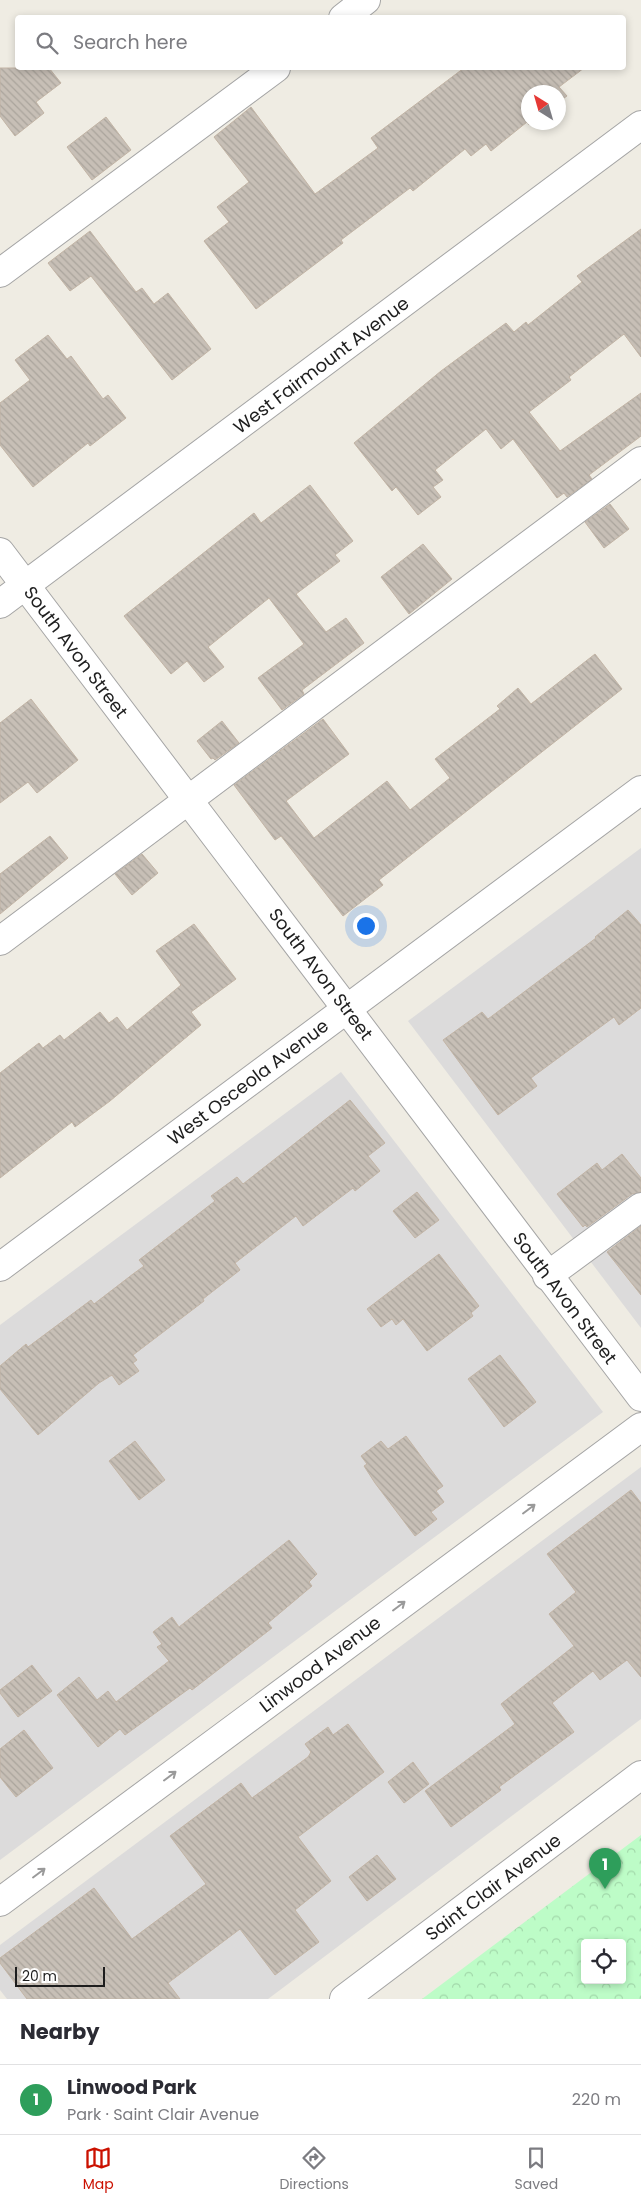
<!DOCTYPE html>
<meta charset="utf-8">
<style>
body{margin:0;font-family:Poppins,sans-serif;background:#f7f7f7;color:#2b2b33}
.controls{position:absolute;right:15px;bottom:15px;display:grid;overflow:hidden;border-radius:5px;box-shadow:0 2px 8px #0003}
.controls button{width:45px;height:45px;display:grid;place-items:center;padding:0;border:0;border-bottom:1px solid #e1e1e2;background:#fff;color:#2b2b33;font:25px sans-serif}
.compass{position:absolute;left:521px;top:85px;width:45px;height:45px;border-radius:50%;background:#fff;box-shadow:0 2px 8px #0003;rotate:323deg}
.scale{position:absolute;left:15px;bottom:12px;width:90px;box-sizing:border-box;padding-left:5px;border:2px solid #1e1e1e;border-top:0;font-size:14px;line-height:18px;white-space:nowrap;color:#1e1e1e;-webkit-text-stroke:4px #fff;paint-order:stroke}
.you{position:absolute;left:365px;top:925px;width:18px;height:18px;margin:-12px;border:4px solid #fff;border-radius:50%;background:#1a73e8;box-shadow:0 0 0 8px #1a73e833}
.badge{display:grid;place-items:center;width:32px;height:32px;border-radius:50%;background:#cb1100;color:#fff;font-size:16px;font-weight:700}
.pin{position:absolute;translate:-50% -41px;filter:drop-shadow(0 1px 2px #0008)}
.pin::after{content:'';position:absolute;top:26px;width:18px;height:15px;background:inherit;clip-path:polygon(0 0,100% 0,50% 100%)}
.list{margin:0;padding:0;list-style:none}
h2{display:flex;justify-content:space-between;align-items:center;height:65px;margin:0;padding:0 20px;font-size:21px}
h2 small{font-size:16px;font-weight:400;color:#7c7c81}
.list li{display:grid;grid-template-columns:32px 1fr auto;gap:15px;align-items:center;box-sizing:border-box;height:70px;padding:0 20px;border-top:1px solid #e1e1e2}
.list b{display:block;font-size:19px;white-space:nowrap}
.list p{margin:0;font-size:16px;white-space:nowrap;color:#7c7c81}
.list em{font-size:16px;font-style:normal;color:#7c7c81}
.icon{flex:none;width:28px;height:28px;fill:none;stroke:currentColor;stroke-width:2;stroke-linecap:round;stroke-linejoin:round}
.map{position:relative;flex:none;width:641px;height:1999px;overflow:hidden}
.search{position:absolute;background:#fff;box-shadow:0 2px 8px #0003;left:15px;right:15px;top:15px;height:55px;display:flex;align-items:center;gap:12px;box-sizing:border-box;padding:0 18px;border-radius:5px;color:#7c7c81;font-size:19px}
.sheet{height:135px;background:#fff}
nav{display:flex;justify-content:space-around;align-items:center;box-sizing:border-box;height:70px;border-top:1px solid #e1e1e2;background:#fff;font-size:14px;color:#7c7c81}
nav a{display:grid;justify-items:center;gap:2px}
nav .on{color:#cb1100}
.map>svg:first-child{display:block}
.residential{fill:#dcdbdb}
.park{fill:url(#park-crowns);fill-rule:evenodd}
.building{fill:url(#building-back-hatch);stroke:#c2b4a5}
.lines{fill:none;stroke-linecap:round;stroke-linejoin:round}
.minor-casing{stroke:#a5a5a5;stroke-width:30}
.minor{stroke:#fff;stroke-width:28}
.oneway{stroke:#9a9a9a}
.labels{text-anchor:middle;dominant-baseline:central;stroke-width:4;stroke-linejoin:round;paint-order:stroke}
.street-label{font-size:18px;fill:#1e1e1e;stroke:#fff}
</style>
<div class="map">
<svg width="641" height="1999" viewBox="0 0 641 1999">
<defs>
<pattern id="park-crowns" width="20" height="18" patternUnits="userSpaceOnUse" patternTransform="scale(1.25)"><rect width="20" height="18" fill="#bdfcc7"/><path d="M2 6a3 3 0 1 1 6 0M12 15a3 3 0 1 1 6 0" fill="none" stroke="#a2d8aa"/></pattern>
<pattern id="building-back-hatch" width="6" height="6" patternUnits="userSpaceOnUse" patternTransform="scale(1.25)"><rect width="6" height="6" fill="#c7bfb6"/><path d="M-1 5l2 2M0 0l6 6M5-1l2 2" fill="none" stroke="#aaa49c"/></pattern>
</defs>
<rect width="100%" height="100%" fill="#efece3"/>
<!-- residential -->
<g class="residential">
<path d="M641 848V1328L408 1021Z"/>
<path d="M341 1072 603 1412 0 1860V1325Z"/>
<path d="M641 1467V1719L268 1999H7L0 1990V1945Z"/>
</g>
<!-- park -->
<path class="park" d="M641 1835V1999H422ZM585 1943H622V1980H585Z"/>
<!-- building -->
<g class="building">
<path d="M0 68H49L61 83 36 102 44 113 15 136 0 116Z"/>
<path d="M464 68H584L559 87 567 96 558 102V92H528V122H532L529 125 527 122 491 151 486 144 471 156 465 149 413 191 410 188 341 240 343 243 256 309 204 241 229 222 217 207 249 182 214 137 251 107 315 194 378 148 371 138Z"/>
<path d="M106 117 131 150 92 180 67 147Z"/>
<path d="M641 229V357L624 334 569 377 571 380 529 412 560 451 641 393V436L589 475 592 479 567 497 564 493 557 498 513 439 501 449 486 429 435 470 443 480 433 487 441 497 418 515 396 487 392 491 354 443 441 371 506 323 514 332 526 322 528 325 582 282 577 276Z"/>
<path d="M90 231 136 292 142 288 154 304 168 293 211 349 172 380 91 276 70 291 48 263Z"/>
<path d="M48 335 67 359 71 356 103 399 108 395 126 418 90 446 88 443 33 487 0 445V403L30 380 15 360Z"/>
<path d="M310 485 353 541 335 555 340 561 296 594 326 632 346 618 364 643 302 690 304 694 282 710 258 678 304 644 269 598 208 647 224 667 204 682 187 661 171 674 124 616 254 513 261 523Z"/>
<path d="M610 504 629 529 604 548 585 522Z"/>
<path d="M423 544 452 579 409 614 381 577Z"/>
<path d="M595 654 622 689 379 880 383 885 343 916 281 836 275 840 234 785 323 719 349 754 286 801 314 838 387 781 410 810 450 778 435 759 500 709 497 706 518 688 531 704Z"/>
<path d="M31 699 78 760 37 793 28 782 0 803V723Z"/>
<path d="M222 721 239 743 215 760 213 758 211 759 197 741Z"/>
<path d="M50 836 68 858 0 914V874Z"/>
<path d="M142 854 158 873 132 895 115 874Z"/>
<path d="M628 910 641 925V1008L619 1025 614 1017 531 1078 537 1086 498 1115 443 1040 482 1012 488 1019 596 938 595 937Z"/>
<path d="M194 924 236 979 191 1012 201 1025 110 1101 75 1127 72 1122 0 1178V1073L39 1043 43 1048 60 1035 64 1040 100 1012 109 1023 117 1017 127 1030 181 985 156 951Z"/>
<path d="M350 1100 385 1143 368 1156 380 1171 355 1191 353 1188 303 1226 296 1216 235 1263 240 1270 203 1299 204 1301 133 1355 137 1360 133 1363 139 1371 119 1385 112 1375 99 1383 38 1435 0 1389V1366L26 1344 28 1347 91 1300 94 1304 133 1274 144 1266 139 1260 215 1201 211 1196 237 1177 243 1184Z"/>
<path d="M622 1154 641 1178V1192L632 1194 587 1227 585 1225 583 1227 557 1194 597 1163 602 1170Z"/>
<path d="M417 1192 439 1220 415 1238 393 1211Z"/>
<path d="M641 1226V1295L607 1252Z"/>
<path d="M439 1254 479 1306 471 1313 473 1316 427 1351 403 1319 396 1325 392 1319 381 1327 367 1309Z"/>
<path d="M500 1355 536 1402 504 1427 468 1379Z"/>
<path d="M406 1436 443 1486 436 1491 444 1502 431 1512 437 1519 415 1536 375 1483 364 1466 367 1464 361 1456 381 1441 388 1449Z"/>
<path d="M135 1441 165 1480 139 1500 109 1461Z"/>
<path d="M631 1490 641 1503V1677L627 1660 600 1680 593 1671 552 1703 574 1732 499 1787 501 1790 451 1827 425 1791 515 1724 501 1704 574 1646 549 1614 576 1592 547 1554Z"/>
<path d="M289 1540 317 1574 309 1582 312 1586 268 1623 272 1628 192 1690 190 1688 125 1735 120 1729 98 1747 57 1695 79 1677 97 1700 108 1691 116 1702 169 1661 157 1647 162 1644 153 1632 172 1617 179 1627Z"/>
<path d="M32 1665 52 1691 18 1717 0 1693V1690Z"/>
<path d="M348 1724 384 1772 298 1837 331 1881 295 1910 319 1942 275 1975 240 1929 168 1983 180 1999H27L0 1963V1958L94 1888 132 1939 206 1884 170 1836 241 1783 252 1798 308 1757 311 1752 305 1744 328 1727 333 1735Z"/>
<path d="M24 1730 53 1768 16 1797 0 1777V1749Z"/>
<path d="M413 1762 429 1784 404 1803 388 1782Z"/>
<path d="M377 1855 396 1879 367 1901 349 1877Z"/>
</g>
<g class="lines">
<defs>
<g id="minor">
<path d="M343 18 366 0"/>
<path d="M0 273 276 68"/>
<path d="M0 552 641 1397"/>
<path d="M0 604 641 125"/>
<path d="M0 941 641 461"/>
<path d="M0 1267 641 790"/>
<path d="M547 1276 641 1207"/>
<path d="M0 1902 641 1427"/>
<path d="M344 1999 641 1775"/>
</g>
</defs>
<!-- minor casing -->
<use href="#minor" class="minor-casing"/>
<!-- minor -->
<use href="#minor" class="minor"/>
</g>
<!-- one-way arrows -->
<defs><path id="oneway-shaft" d="M-6 0H5M1.5-3L5.5 0L1.5 3" fill="none" stroke-width="1.6" stroke-linecap="round" stroke-linejoin="round" transform="scale(1.25)"/></defs>
<g class="oneway">
<use href="#oneway-shaft" transform="translate(529 1509) rotate(-37)"/>
<use href="#oneway-shaft" transform="translate(399 1606) rotate(-37)"/>
<use href="#oneway-shaft" transform="translate(170 1776) rotate(-37)"/>
<use href="#oneway-shaft" transform="translate(39 1873) rotate(-37)"/>
</g>
<g class="labels">
<!-- street labels -->
<g class="street-label">
<text transform="translate(321 365) rotate(-37)">West Fairmount Avenue</text>
<text transform="translate(76 652) rotate(53)">South Avon Street</text>
<text transform="translate(321 974) rotate(53)">South Avon Street</text>
<text transform="translate(248 1082) rotate(-37)">West Osceola Avenue</text>
<text transform="translate(565 1298) rotate(53)">South Avon Street</text>
<text transform="translate(320 1664) rotate(-37)">Linwood Avenue</text>
<text transform="translate(493 1887) rotate(-37)">Saint Clair Avenue</text>
</g>
</g>
</svg>
<div class="controls">
<button><svg class="icon" aria-label="locate" viewBox="0 0 24 24"><circle cx="12" cy="12" r="6"/><path d="M12 2v4M12 18v4M2 12h4M18 12h4"/></svg></button>
</div>
<svg class="compass" viewBox="-18 -18 36 36"><path d="M0-13l5 13h-10z" fill="#e53935"/><path d="M0 13l5-13h-10z" fill="#7c7c81"/></svg>
<div class="scale">20 m</div>
<div class="you"></div>
<div class="pin badge" style="left:605px;top:1889px;background:#2e9e5b">1</div>
<div class="search"><svg class="icon" aria-label="search" viewBox="0 0 24 24"><circle cx="10" cy="10" r="6"/><path d="M15 15l6 6"/></svg>Search here</div>
</div>
<section class="sheet">
<h2>Nearby<small></small></h2>
<ul class="list">
<li><span class="badge" style="background:#2e9e5b">1</span><div><b>Linwood Park</b><p>Park · Saint Clair Avenue</p></div><em>220 m</em></li>
</ul>
</section>
<nav>
<a class="on"><svg class="icon" aria-label="map" viewBox="0 0 24 24"><path d="M3 6l6-2 6 2 6-2v14l-6 2-6-2-6 2zM9 4v14M15 6v14"/></svg>Map</a>
<a><svg class="icon" aria-label="directions" viewBox="0 0 24 24"><path d="M12 3l9 9-9 9-9-9zM9 14v-3h6M13 9l2 2-2 2"/></svg>Directions</a>
<a><svg class="icon" aria-label="saved" viewBox="0 0 24 24"><path d="M7 4h10v16l-5-4-5 4z"/></svg>Saved</a>
</nav>
